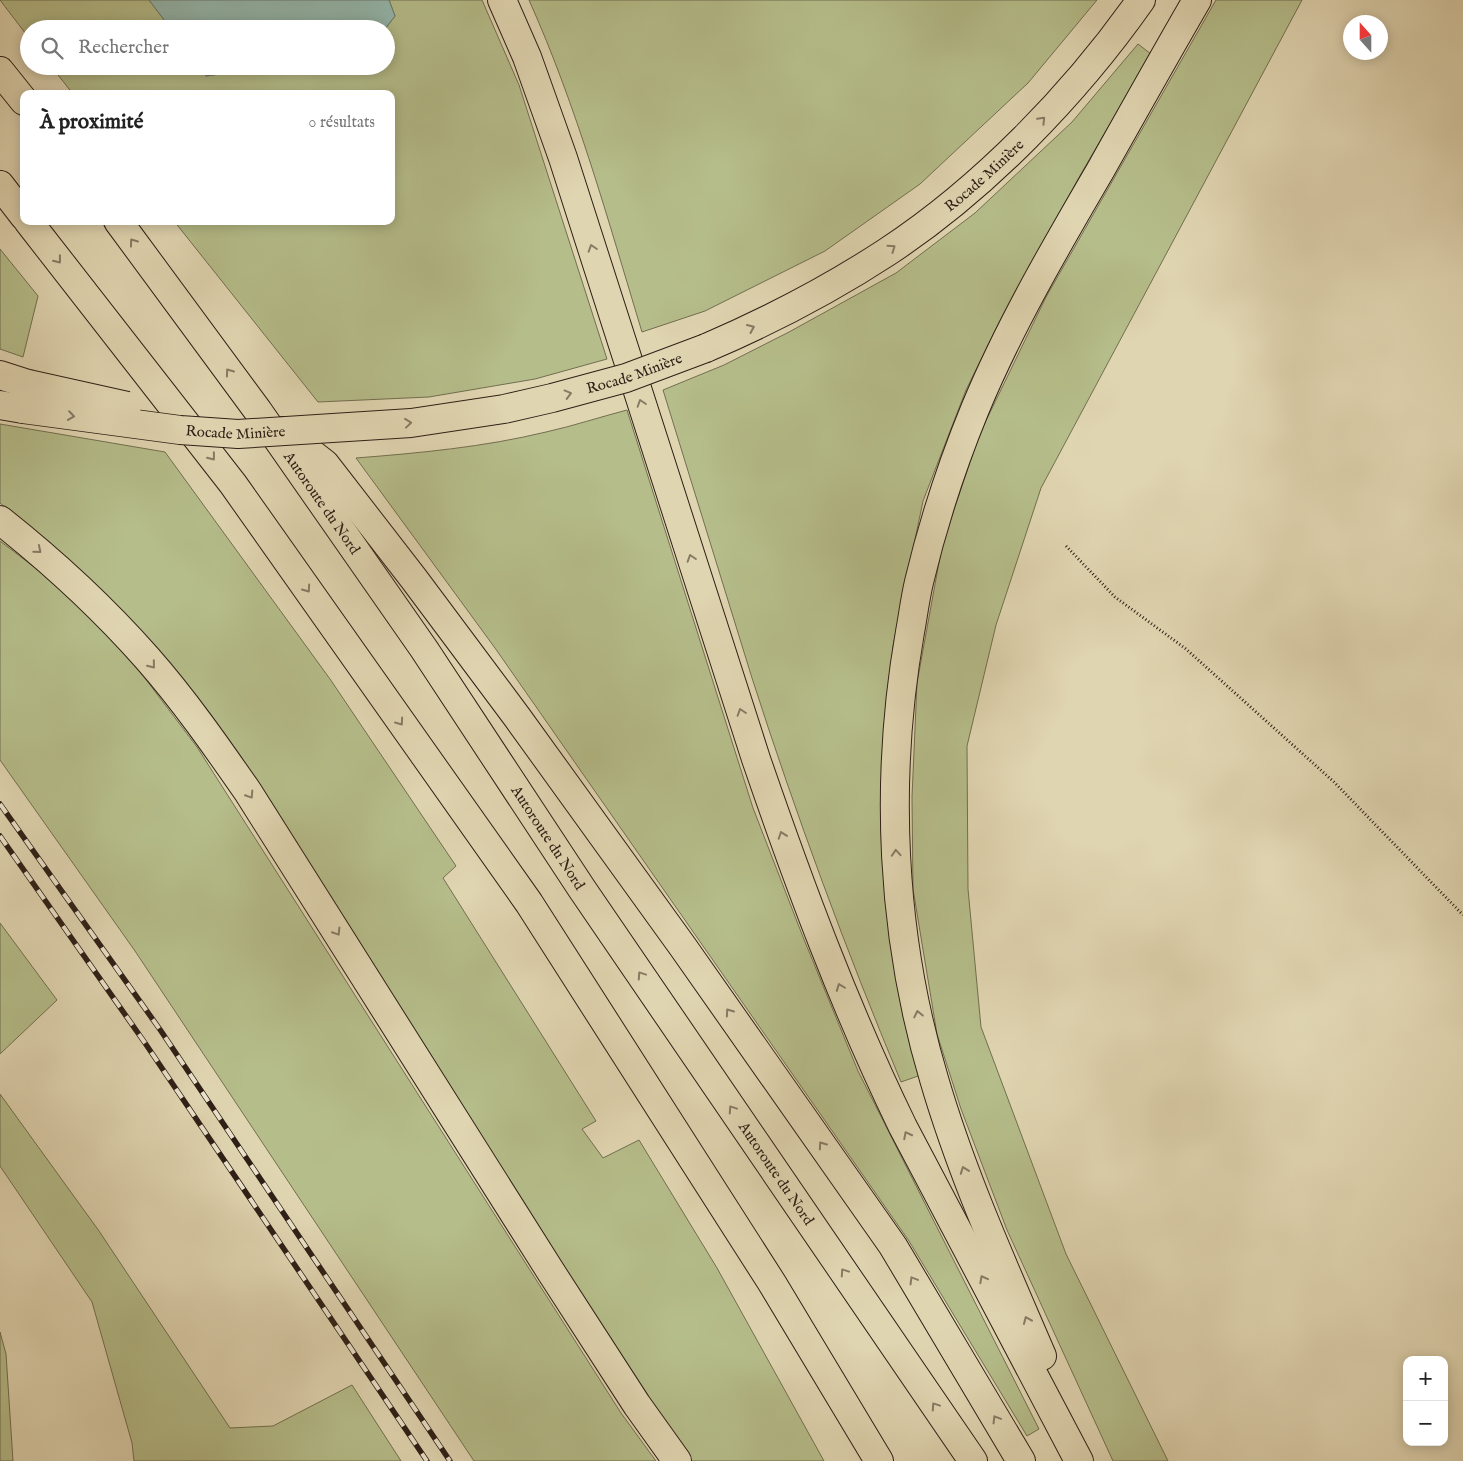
<!DOCTYPE html>
<html lang="fr">
<meta charset="utf-8">
<style>
body{margin:0;font-family:"IM FELL English",serif;background:#f6f6f6;color:#222}
.controls{position:absolute;right:15px;bottom:15px;display:grid;overflow:hidden;border-radius:10px;box-shadow:0 2px 12px #0003}
.controls button{width:45px;height:45px;display:grid;place-items:center;padding:0;border:0;border-bottom:1px solid #e0e0e0;background:#fff;color:#222;font:25px sans-serif}
.compass{position:absolute;left:1343px;top:15px;width:45px;height:45px;border-radius:50%;background:#fff;box-shadow:0 2px 12px #0003;rotate:339deg}
.list{margin:0;padding:0;list-style:none}
h2{display:flex;justify-content:space-between;align-items:center;height:65px;margin:0;padding:0 20px;font-size:21px}
h2 small{font-size:16px;font-weight:400;color:#767676}
.icon{flex:none;width:28px;height:28px;fill:none;stroke:currentColor;stroke-width:2;stroke-linecap:round;stroke-linejoin:round}
.map{position:relative;flex:none;width:1463px;height:1461px;overflow:hidden}
.search{position:absolute;background:#fff;box-shadow:0 2px 12px #0003;left:20px;top:20px;width:375px;height:55px;display:flex;align-items:center;gap:12px;box-sizing:border-box;padding:0 18px;border-radius:28px;color:#767676;font-size:19px}
.panel{position:absolute;background:#fff;box-shadow:0 2px 12px #0003;left:20px;top:90px;width:375px;height:135px;border-radius:10px}
.map>svg:first-child{display:block}
.green{fill:#b5bd8a;stroke:#726e50}
.water{fill:#94b8ae;stroke:#6b7b71}
.lines{fill:none;stroke-linecap:round;stroke-linejoin:round}
.highway-casing{stroke:#2e1f16;stroke-width:30}
.path{stroke:#2e1f16;stroke-width:3;stroke-dasharray:1 2.5;stroke-linecap:butt}
.highway{stroke:#e0d5b1;stroke-width:28}
.rail-casing{stroke:#2e1f16;stroke-width:5.5}
.rail{stroke:#ebe4cc;stroke-width:4;stroke-dasharray:11;stroke-linecap:butt}
.highway-bridge-casing{stroke:#2e1f16;stroke-width:30;stroke-linecap:butt}
.highway-bridge{stroke:#e0d5b1;stroke-width:28}
.oneway{stroke:#877a64}
.labels{text-anchor:middle;dominant-baseline:central;stroke-width:4;stroke-linejoin:round;paint-order:stroke}
.street-label{font-size:15px;fill:#2e1f16;stroke:#ebe4cc}
</style>
<div class="map">
<svg width="1463" height="1461" viewBox="0 0 1463 1461">
<rect width="100%" height="100%" fill="#e0d5b1"/>
<filter id="stains"><feTurbulence type="fractalNoise" baseFrequency=".004" numOctaves="4"/><feColorMatrix values="0 0 0 0 .2 0 0 0 0 .09 0 0 0 0 .02 0 0 0 .5 -.17"/></filter>
<radialGradient id="worn" r=".72"><stop offset=".6" stop-color="#630" stop-opacity="0"/><stop offset="1" stop-color="#630" stop-opacity=".3"/></radialGradient>
<!-- green -->
<g class="green">
<path d="M0 0H149L171 29H29V38Z"/>
<path d="M389 0H482L519 85 607 359 535 379 429 397 318 402 174 221H391V94H73L51 66H199L206 76 272 66H386L385 29 395 16Z"/>
<path d="M529 0H1097L1028 83 920 184 825 251 705 311 642 332C608 220 577 107 529 0Z"/>
<path d="M1216 0H1302L1041 488 996 625 967 746 968 889 981 1027 1066 1254 1168 1461H1113L1007 1230 961 1109 937 1034 913 889 912 797 917 683 942 546 979 435 1046 297Z"/>
<path d="M1138 44 1151 54 1082 172 999 323 966 390 923 501 893 646 881 785 885 892 901 1002 921 1075 901 1082C846 950 796 815 752 678 722 582 693 486 663 390L724 365 789 332 896 273 975 213 1072 122Z"/>
<path d="M0 249 38 296 23 357 0 349Z"/>
<path d="M627 410 753 808 803 937 858 1071 1039 1429 1027 1436 909 1241 495 648 356 458C420 453 484 447 546 432 573 426 600 417 627 410Z"/>
<path d="M0 424 165 452 330 679 456 866 443 878 596 1121 582 1129 603 1158 639 1140 717 1268 824 1461H691L648 1400 294 845 44 539 0 503Z"/>
<path d="M0 541 63 589 135 665 197 747 621 1413 656 1461H474L135 951 0 760Z"/>
<path d="M0 923 57 1000 0 1054Z"/>
<path d="M0 1094 99 1231 230 1428 273 1426 352 1385 401 1461H134L132 1443 92 1302 0 1166Z"/>
<path d="M0 1332 6 1354 13 1461H0Z"/>
</g>
<!-- water -->
<g class="water">
<path d="M149 0H389L395 16 385 29H171Z"/>
<path d="M199 66H272L206 76Z"/>
</g>
<g class="lines">
<defs>
<g id="highway">
<path d="M502 0 527 57 563 158 756 759C799 884 845 1008 903 1127L1079 1461"/>
<path d="M0 71 24 101"/>
<path d="M0 185 24 216"/>
<path d="M28 221 233 484 529 903 772 1283 879 1461"/>
<path id="s1" d="M118 221 258 411 424 649 582 889 973 1461"/>
<path id="s2" d="M706 348C769 321 829 290 887 252 983 189 1075 94 1141 0"/>
<path d="M0 375 28 384"/>
<path d="M0 405 23 409"/>
<path d="M283 431 325 464 414 579 517 717 683 947 893 1246 1021 1461"/>
<path d="M0 520C53 562 102 607 147 658 184 700 216 746 248 792L551 1272 637 1405 677 1461"/>
<path d="M1042 1356C1003 1265 962 1175 934 1079 891 935 884 780 910 632 913 616 915 599 919 582 933 523 952 465 975 409 1009 327 1055 248 1100 171 1132 114 1164 57 1197 0"/>
</g>
</defs>
<!-- highway casing -->
<use href="#highway" class="highway-casing"/>
<!-- path -->
<path class="path" d="M1066 546 1115 597 1186 649 1334 782 1463 915"/>
<!-- highway -->
<use href="#highway" class="highway"/>
<defs>
<g id="rail">
<path d="M0 804 161 1031 450 1461"/>
<path d="M0 836 145 1043 427 1461"/>
</g>
</defs>
<!-- rail casing -->
<use href="#rail" class="rail-casing"/>
<!-- rail -->
<use href="#rail" class="rail"/>
<defs>
<g id="highway-bridge">
<path d="M28 384 127 406"/>
<path id="s3" d="M23 409 180 430 238 434 411 423 504 409 552 398 626 378 706 348"/>
</g>
</defs>
<!-- highway-bridge casing -->
<use href="#highway-bridge" class="highway-bridge-casing"/>
<!-- highway-bridge -->
<use href="#highway-bridge" class="highway-bridge"/>
</g>
<!-- one-way arrows -->
<defs><path id="oneway-chevron" d="M-2-3.5L2.5 0L-2 3.5" fill="none" stroke-width="1.6" stroke-linecap="round" stroke-linejoin="round" transform="scale(1.25)"/></defs>
<g class="oneway">
<use href="#oneway-chevron" transform="translate(1042 120) rotate(-46)"/>
<use href="#oneway-chevron" transform="translate(133 242) rotate(-126)"/>
<use href="#oneway-chevron" transform="translate(592 248) rotate(-108)"/>
<use href="#oneway-chevron" transform="translate(892 248) rotate(-35)"/>
<use href="#oneway-chevron" transform="translate(58 260) rotate(52)"/>
<use href="#oneway-chevron" transform="translate(751 328) rotate(-24)"/>
<use href="#oneway-chevron" transform="translate(229 372) rotate(-126)"/>
<use href="#oneway-chevron" transform="translate(568 394) rotate(-15)"/>
<use href="#oneway-chevron" transform="translate(641 403) rotate(-108)"/>
<use href="#oneway-chevron" transform="translate(71 416) rotate(8)"/>
<use href="#oneway-chevron" transform="translate(408 423) rotate(-6)"/>
<use href="#oneway-chevron" transform="translate(212 457) rotate(52)"/>
<use href="#oneway-chevron" transform="translate(38 550) rotate(40)"/>
<use href="#oneway-chevron" transform="translate(691 558) rotate(-108)"/>
<use href="#oneway-chevron" transform="translate(307 589) rotate(55)"/>
<use href="#oneway-chevron" transform="translate(152 665) rotate(51)"/>
<use href="#oneway-chevron" transform="translate(741 712) rotate(-108)"/>
<use href="#oneway-chevron" transform="translate(400 722) rotate(55)"/>
<use href="#oneway-chevron" transform="translate(250 795) rotate(57)"/>
<use href="#oneway-chevron" transform="translate(782 835) rotate(-109)"/>
<use href="#oneway-chevron" transform="translate(896 853) rotate(-94)"/>
<use href="#oneway-chevron" transform="translate(337 932) rotate(58)"/>
<use href="#oneway-chevron" transform="translate(641 975) rotate(-124)"/>
<use href="#oneway-chevron" transform="translate(840 987) rotate(-111)"/>
<use href="#oneway-chevron" transform="translate(729 1012) rotate(-125)"/>
<use href="#oneway-chevron" transform="translate(918 1014) rotate(-102)"/>
<use href="#oneway-chevron" transform="translate(732 1109) rotate(-124)"/>
<use href="#oneway-chevron" transform="translate(907 1135) rotate(-117)"/>
<use href="#oneway-chevron" transform="translate(822 1145) rotate(-125)"/>
<use href="#oneway-chevron" transform="translate(964 1170) rotate(-110)"/>
<use href="#oneway-chevron" transform="translate(844 1272) rotate(-124)"/>
<use href="#oneway-chevron" transform="translate(983 1279) rotate(-118)"/>
<use href="#oneway-chevron" transform="translate(913 1280) rotate(-121)"/>
<use href="#oneway-chevron" transform="translate(1027 1320) rotate(-113)"/>
<use href="#oneway-chevron" transform="translate(935 1406) rotate(-124)"/>
<use href="#oneway-chevron" transform="translate(996 1419) rotate(-121)"/>
</g>
<g class="labels">
<!-- street labels -->
<g class="street-label">
<text stroke="none"><textPath href="#s2" startOffset="329">Rocade Minière</textPath></text>
<text stroke="none"><textPath href="#s3" startOffset="619">Rocade Minière</textPath></text>
<text stroke="none"><textPath href="#s3" startOffset="214">Rocade Minière</textPath></text>
<text stroke="none"><textPath href="#s1" startOffset="348">Autoroute du Nord</textPath></text>
<text stroke="none"><textPath href="#s1" startOffset="752">Autoroute du Nord</textPath></text>
<text stroke="none"><textPath href="#s1" startOffset="1158">Autoroute du Nord</textPath></text>
</g>
</g>
<rect width="100%" height="100%" filter="url(#stains)"/>
<rect width="100%" height="100%" fill="url(#worn)"/>
</svg>
<div class="controls">
<button>+</button>
<button>−</button>
</div>
<svg class="compass" viewBox="-18 -18 36 36"><path d="M0-13l5 13h-10z" fill="#e53935"/><path d="M0 13l5-13h-10z" fill="#767676"/></svg>
<div class="search"><svg class="icon" aria-label="search" viewBox="0 0 24 24"><circle cx="10" cy="10" r="6"/><path d="M15 15l6 6"/></svg>Rechercher</div>
<section class="panel">
<h2>À proximité<small>0 résultats</small></h2>
<ul class="list">
</ul>
</section>
</div>
